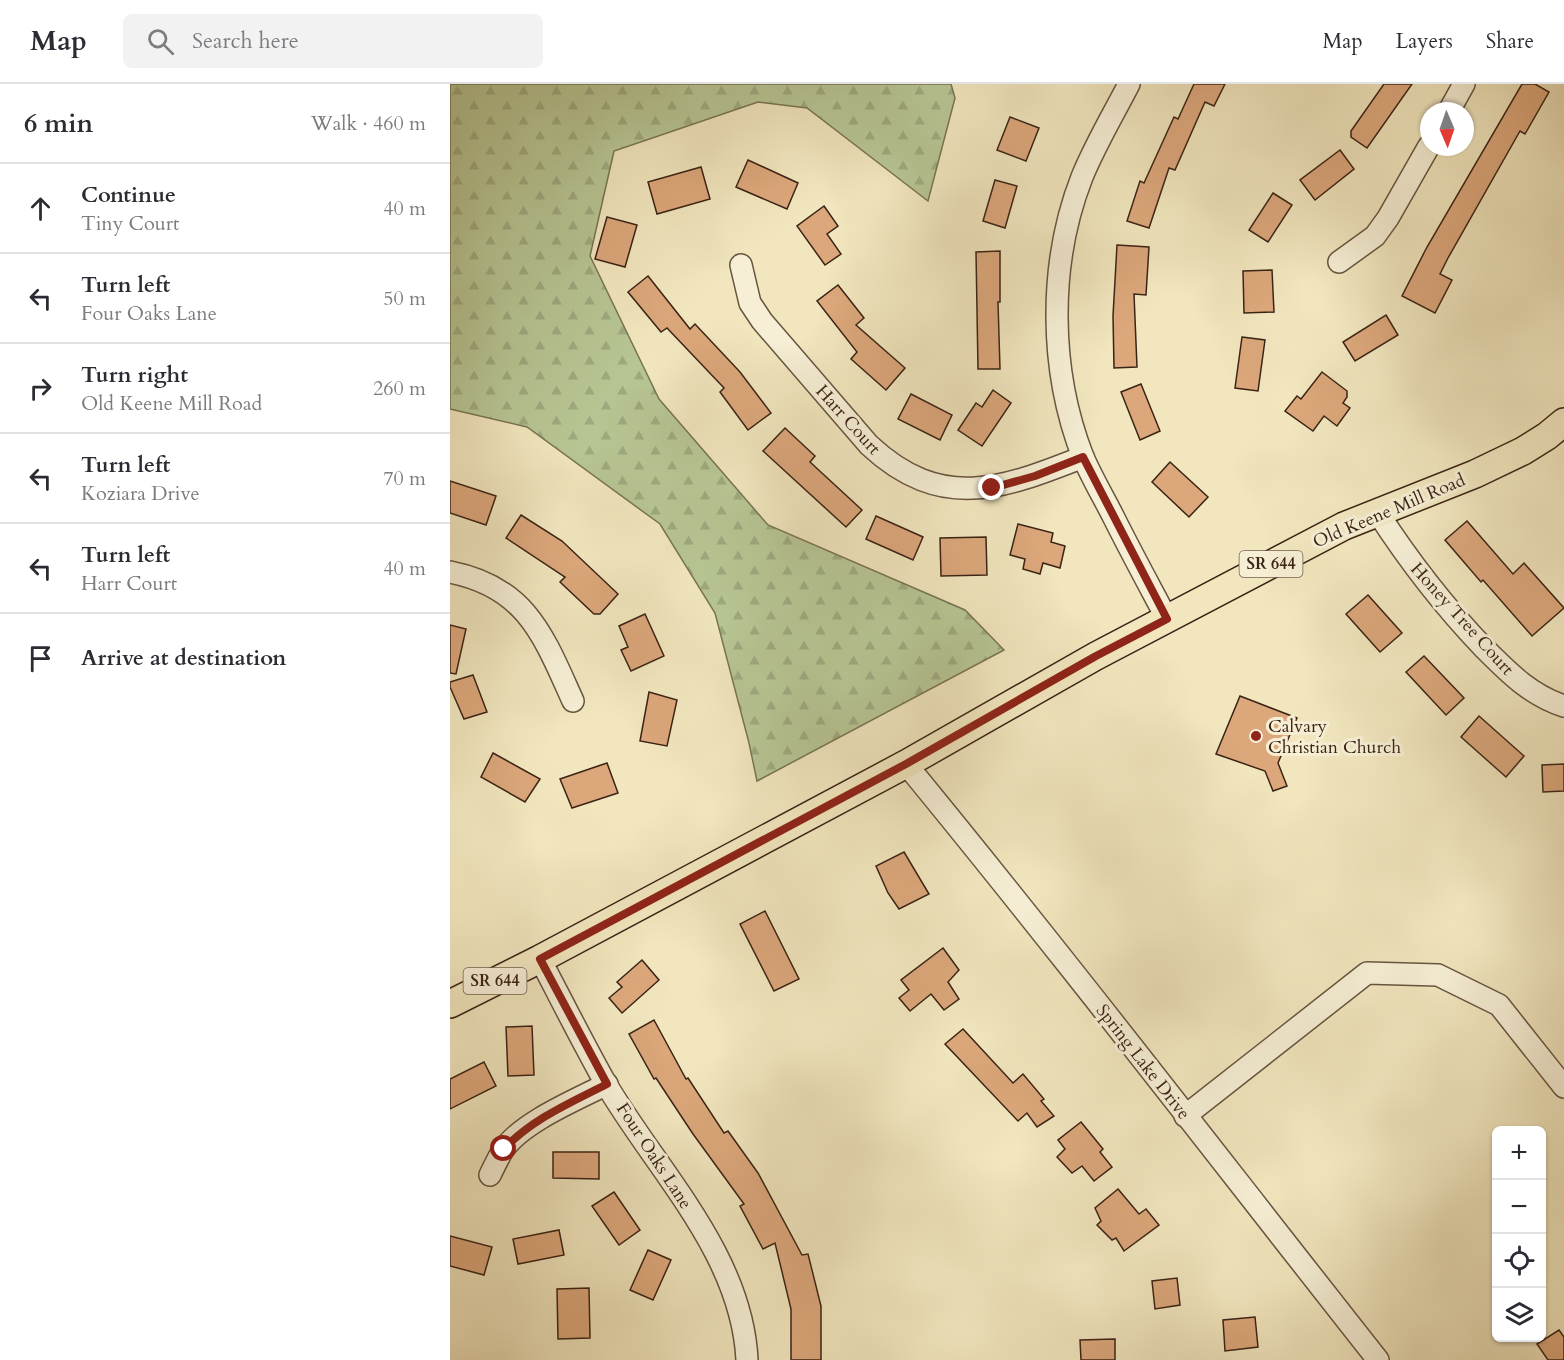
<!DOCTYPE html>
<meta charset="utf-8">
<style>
body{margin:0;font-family:Cardo,serif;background:#f2f2f3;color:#2b2b33}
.controls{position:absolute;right:18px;bottom:18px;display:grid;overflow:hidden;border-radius:9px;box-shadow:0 2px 4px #0004}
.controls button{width:54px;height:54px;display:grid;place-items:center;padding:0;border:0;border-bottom:2px solid #e1e1e2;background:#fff;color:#2b2b33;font:30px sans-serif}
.compass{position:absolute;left:970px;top:18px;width:54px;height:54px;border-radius:50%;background:#fff;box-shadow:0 2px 4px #0004;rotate:178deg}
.stop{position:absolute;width:18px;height:18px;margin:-14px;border:4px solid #8f2418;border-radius:50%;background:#fff}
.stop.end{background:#8f2418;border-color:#fff;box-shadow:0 2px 6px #0008}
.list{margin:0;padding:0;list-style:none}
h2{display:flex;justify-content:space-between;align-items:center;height:78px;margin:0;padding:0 24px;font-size:26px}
h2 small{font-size:20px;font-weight:400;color:#7c7c81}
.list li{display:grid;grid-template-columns:39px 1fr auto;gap:18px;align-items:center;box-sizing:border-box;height:90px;padding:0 24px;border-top:2px solid #e1e1e2}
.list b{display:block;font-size:22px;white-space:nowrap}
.list p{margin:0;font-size:20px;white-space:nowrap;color:#7c7c81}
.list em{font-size:20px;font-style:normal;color:#7c7c81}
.icon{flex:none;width:33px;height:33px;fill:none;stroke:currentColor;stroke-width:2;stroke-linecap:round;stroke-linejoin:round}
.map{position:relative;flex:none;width:1114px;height:1276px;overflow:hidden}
header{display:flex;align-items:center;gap:36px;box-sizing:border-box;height:84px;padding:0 30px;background:#fff;border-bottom:2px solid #e1e1e2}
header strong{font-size:28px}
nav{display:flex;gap:33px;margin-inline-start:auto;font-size:21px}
.search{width:420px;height:54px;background:#f2f2f3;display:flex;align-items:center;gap:15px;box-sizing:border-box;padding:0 21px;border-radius:9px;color:#7c7c81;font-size:22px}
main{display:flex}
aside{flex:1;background:#fff}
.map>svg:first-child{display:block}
.forest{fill:url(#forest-firs);stroke:#797454;stroke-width:1.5}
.building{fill:#dba77b;stroke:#3b2315;stroke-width:1.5}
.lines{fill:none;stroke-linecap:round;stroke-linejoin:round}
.minor-casing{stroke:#68543f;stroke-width:24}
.major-casing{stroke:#3b2315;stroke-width:30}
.minor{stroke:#f6efd5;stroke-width:21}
.major{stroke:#f1e6be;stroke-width:27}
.route{stroke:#8f2418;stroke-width:8}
.poi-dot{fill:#8f2418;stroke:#f6efd5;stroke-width:2}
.labels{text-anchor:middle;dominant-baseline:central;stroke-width:6;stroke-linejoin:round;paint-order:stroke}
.shield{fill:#f6efd5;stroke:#73604f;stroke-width:1.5}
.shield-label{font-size:16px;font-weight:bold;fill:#3b2315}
.street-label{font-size:18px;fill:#3b2315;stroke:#f6efd5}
.poi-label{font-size:18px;fill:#3b2315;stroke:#f6efd5;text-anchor:start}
</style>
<header>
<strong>Map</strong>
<div class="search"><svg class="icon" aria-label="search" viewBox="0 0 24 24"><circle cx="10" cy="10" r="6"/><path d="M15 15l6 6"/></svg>Search here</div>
<nav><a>Map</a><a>Layers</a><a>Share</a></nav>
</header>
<main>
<aside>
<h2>6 min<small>Walk · 460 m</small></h2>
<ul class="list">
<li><svg class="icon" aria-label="ahead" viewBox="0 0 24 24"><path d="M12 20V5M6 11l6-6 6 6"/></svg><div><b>Continue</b><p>Tiny Court</p></div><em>40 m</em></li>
<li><svg class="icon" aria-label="left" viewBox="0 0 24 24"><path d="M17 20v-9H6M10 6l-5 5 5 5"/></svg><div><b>Turn left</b><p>Four Oaks Lane</p></div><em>50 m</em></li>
<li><svg class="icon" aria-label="right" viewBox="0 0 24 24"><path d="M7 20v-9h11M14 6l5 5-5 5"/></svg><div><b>Turn right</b><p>Old Keene Mill Road</p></div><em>260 m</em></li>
<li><svg class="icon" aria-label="left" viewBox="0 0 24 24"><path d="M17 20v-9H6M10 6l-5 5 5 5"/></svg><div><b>Turn left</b><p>Koziara Drive</p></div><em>70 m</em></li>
<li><svg class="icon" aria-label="left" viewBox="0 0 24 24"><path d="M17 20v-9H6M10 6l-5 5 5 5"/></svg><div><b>Turn left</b><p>Harr Court</p></div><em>40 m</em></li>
<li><svg class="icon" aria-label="arrive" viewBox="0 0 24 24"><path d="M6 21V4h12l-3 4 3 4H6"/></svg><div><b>Arrive at destination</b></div></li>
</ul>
</aside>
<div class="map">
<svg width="1114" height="1276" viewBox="0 0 1114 1276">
<defs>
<pattern id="forest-firs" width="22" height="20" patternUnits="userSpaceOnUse" patternTransform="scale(1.5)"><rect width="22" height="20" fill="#b7c694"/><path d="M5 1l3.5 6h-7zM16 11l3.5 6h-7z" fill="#9eaa7f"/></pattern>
</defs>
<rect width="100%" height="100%" fill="#f1e6be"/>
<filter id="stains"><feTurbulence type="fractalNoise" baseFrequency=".00333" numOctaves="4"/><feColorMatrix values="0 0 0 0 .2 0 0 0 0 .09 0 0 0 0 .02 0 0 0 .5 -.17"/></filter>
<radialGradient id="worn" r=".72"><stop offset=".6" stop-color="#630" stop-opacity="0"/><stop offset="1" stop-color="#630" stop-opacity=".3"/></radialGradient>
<!-- forest -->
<path class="forest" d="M0 0H501L505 14 478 117 357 24 308 18 164 67 140 172 209 315 318 441 515 526 554 566 307 697 299 659 265 529 210 440 77 343 0 325Z"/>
<!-- building -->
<g class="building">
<path d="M744 0H775L764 22 755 18 725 86 719 84 699 144 677 137 690 97 694 99 724 33 728 35Z"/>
<path d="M934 0H962L917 64 901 53V47Z"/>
<path d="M1072 0H1085L1099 8 1075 50 1070 47 998 174 990 190 1002 196 985 229 952 212 977 163Z"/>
<path d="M560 33 589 44 576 77 547 66Z"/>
<path d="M890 66 904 85 865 116 850 96Z"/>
<path d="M298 76 348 99 337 125 286 103Z"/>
<path d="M251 83 260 115 207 130 198 98Z"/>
<path d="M545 96 567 102 555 144 533 137Z"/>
<path d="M823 109 842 121 818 158 799 146Z"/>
<path d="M374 122 388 142 377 150 391 170 375 181 347 142Z"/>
<path d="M157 133 187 141 175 183 145 175Z"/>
<path d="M667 161 699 163 696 211 684 210 687 283 664 284 663 232Z"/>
<path d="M550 167V218H548L550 285H528L526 168Z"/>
<path d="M822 186 824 228 794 229 793 187Z"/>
<path d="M198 192 240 245 245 240 290 288 321 329 298 346 270 308 274 304 217 244 211 248 178 208Z"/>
<path d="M388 201 414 234 406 241 455 284 436 306 401 275 407 268 367 217Z"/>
<path d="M936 231 948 251 905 277 893 258Z"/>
<path d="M792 253 815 256 808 307 785 304Z"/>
<path d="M872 288 897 307V313L893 319 900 324 887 342 874 332 863 347 835 327 847 312 851 315Z"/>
<path d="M691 300 710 347 690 356 671 308Z"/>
<path d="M543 306 561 319 532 362 508 346 526 319 532 323Z"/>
<path d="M461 310 502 331 490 356 448 335Z"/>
<path d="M335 344 365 372 360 378 412 426 396 443 313 367Z"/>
<path d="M720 378 758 413 739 433 702 398Z"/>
<path d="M0 397 46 412 36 441 0 429Z"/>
<path d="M71 431 112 457 168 510 150 530H144L110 498 115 493 56 454Z"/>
<path d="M426 432 473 453 463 476 416 455Z"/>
<path d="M1017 437 1063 490 1074 479 1114 524 1082 552 1033 496 1031 498 995 456Z"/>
<path d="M568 440 603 449 601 458 615 462 610 484 593 479 590 490 573 485 575 475 560 471Z"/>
<path d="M536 453 537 491 491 492 490 454Z"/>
<path d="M918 511 952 549 930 568 896 530Z"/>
<path d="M195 530 214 572 181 587 171 566 178 563 169 542Z"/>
<path d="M0 541 16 545 6 590 0 589Z"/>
<path d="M974 572 1014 614 996 631 956 588Z"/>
<path d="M23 591 37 628 14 635 0 603V598Z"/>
<path d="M199 608 227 616 217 662 190 657Z"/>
<path d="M790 612 847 634 828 679 837 702 823 707 815 687 766 670Z"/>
<path d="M1029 632 1074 672 1056 693 1011 653Z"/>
<path d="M43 669 90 695 75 718 31 693Z"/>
<path d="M157 679 168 709 122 724 110 695Z"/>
<path d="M1114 680V707L1093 708 1092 681Z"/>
<path d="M454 768 479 810 449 825 438 809 426 782Z"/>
<path d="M315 827 349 895 324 907 290 840Z"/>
<path d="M493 864 509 886 498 898 509 915 494 926 481 910 460 927 449 914 459 906 451 896Z"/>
<path d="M192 876 209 896 172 929 159 914 172 903 167 898Z"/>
<path d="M204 936 236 995 238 994 274 1049 278 1047 308 1089 352 1171 358 1170 371 1222V1276H341V1225L325 1159 313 1165 290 1122 294 1120 243 1050 206 994 204 995 179 950Z"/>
<path d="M82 942 84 991 58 992 56 943Z"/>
<path d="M513 945 563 999 573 990 594 1015 591 1017 604 1032 587 1043 577 1029 568 1037 495 960Z"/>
<path d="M34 978 46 1002 0 1025V995Z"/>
<path d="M631 1038 653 1065 650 1068 662 1083 644 1097 632 1082 622 1089 607 1073 615 1065 608 1056Z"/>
<path d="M103 1068H149V1095L103 1094Z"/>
<path d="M668 1105 689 1130 696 1125 709 1141 674 1167 666 1154 662 1156 647 1141 651 1137 645 1124Z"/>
<path d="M164 1108 190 1146 169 1161 142 1122Z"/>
<path d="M109 1146 114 1171 68 1180 63 1155Z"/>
<path d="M0 1152 42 1163 34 1191 0 1182Z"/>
<path d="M198 1166 221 1176 203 1216 180 1206Z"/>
<path d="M727 1194 730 1221 705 1225 702 1197Z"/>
<path d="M139 1204 140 1254 108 1255 107 1205Z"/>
<path d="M805 1233 808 1263 775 1267 773 1236Z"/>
<path d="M1109 1246 1114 1253V1276H1098L1087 1260Z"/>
<path d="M665 1255V1276H631L630 1256Z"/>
</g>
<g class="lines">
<defs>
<g id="minor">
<path d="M679 0C663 31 645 61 632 93 598 180 599 286 633 373 642 394 654 414 664 434 681 468 699 501 717 535"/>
<path d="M999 27 1014 0"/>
<path d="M889 178 925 152 938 134 979 62"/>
<path d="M291 181 300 219 312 237 419 361C491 428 552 405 633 373"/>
<path d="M928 429C959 477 993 521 1033 563 1058 588 1080 611 1114 622"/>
<path d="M0 488C77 503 94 553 123 617"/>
<path d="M456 680C617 876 771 1077 928 1276"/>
<path d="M90 875C112 917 133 959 156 1000 207 1087 292 1170 297 1276"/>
<path d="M735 1032 917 889 988 891 1049 921 1114 1003"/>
<path d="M40 1091C44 1083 48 1074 53 1066 72 1038 126 1016 157 1000"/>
</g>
<path id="major" d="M0 920 90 875 456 680 646 572 894 442 1025 390 1073 367 1097 352 1114 338"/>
</defs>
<!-- minor casing -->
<use href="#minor" class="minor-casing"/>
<!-- major casing -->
<use href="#major" class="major-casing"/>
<!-- minor -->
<use href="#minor" class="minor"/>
<!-- major -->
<use href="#major" class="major"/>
</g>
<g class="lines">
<!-- route -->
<path class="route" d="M54 1065C82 1035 120 1019 157 1000L90 875 456 680 646 572 717 535 633 373 585 392 542 404"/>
</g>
<!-- markers -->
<circle class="poi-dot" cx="806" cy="652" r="6"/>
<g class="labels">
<!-- shield labels -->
<g class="shield">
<rect x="789.5" y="467" width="63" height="26" rx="4.5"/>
<rect x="13.5" y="884" width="63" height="26" rx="4.5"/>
</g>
<g class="shield-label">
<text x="821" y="480">SR 644</text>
<text x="45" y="897">SR 644</text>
</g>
<!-- street labels -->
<g class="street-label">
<text transform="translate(398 336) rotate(48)">Harr Court</text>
<text transform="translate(939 427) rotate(-23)">Old Keene Mill Road</text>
<text transform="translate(1012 535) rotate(48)">Honey Tree Court</text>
<text transform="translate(693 978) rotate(52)">Spring Lake Drive</text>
<text transform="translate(204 1072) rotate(57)">Four Oaks Lane</text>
</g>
<!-- poi labels -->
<g class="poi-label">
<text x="818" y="642">Calvary<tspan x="818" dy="21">Christian Church</tspan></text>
</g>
</g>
<rect width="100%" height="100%" filter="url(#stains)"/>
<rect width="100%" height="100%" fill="url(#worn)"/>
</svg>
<div class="controls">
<button>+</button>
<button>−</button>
<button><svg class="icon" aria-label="locate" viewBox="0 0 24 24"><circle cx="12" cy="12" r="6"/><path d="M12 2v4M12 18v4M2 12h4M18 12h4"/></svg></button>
<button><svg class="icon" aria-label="layers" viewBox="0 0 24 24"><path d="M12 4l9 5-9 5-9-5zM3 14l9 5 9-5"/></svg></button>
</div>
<svg class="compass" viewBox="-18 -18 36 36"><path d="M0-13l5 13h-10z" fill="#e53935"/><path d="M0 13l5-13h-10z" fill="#7c7c81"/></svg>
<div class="stop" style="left:54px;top:1065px"></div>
<div class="stop end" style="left:542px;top:404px"></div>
</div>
</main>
